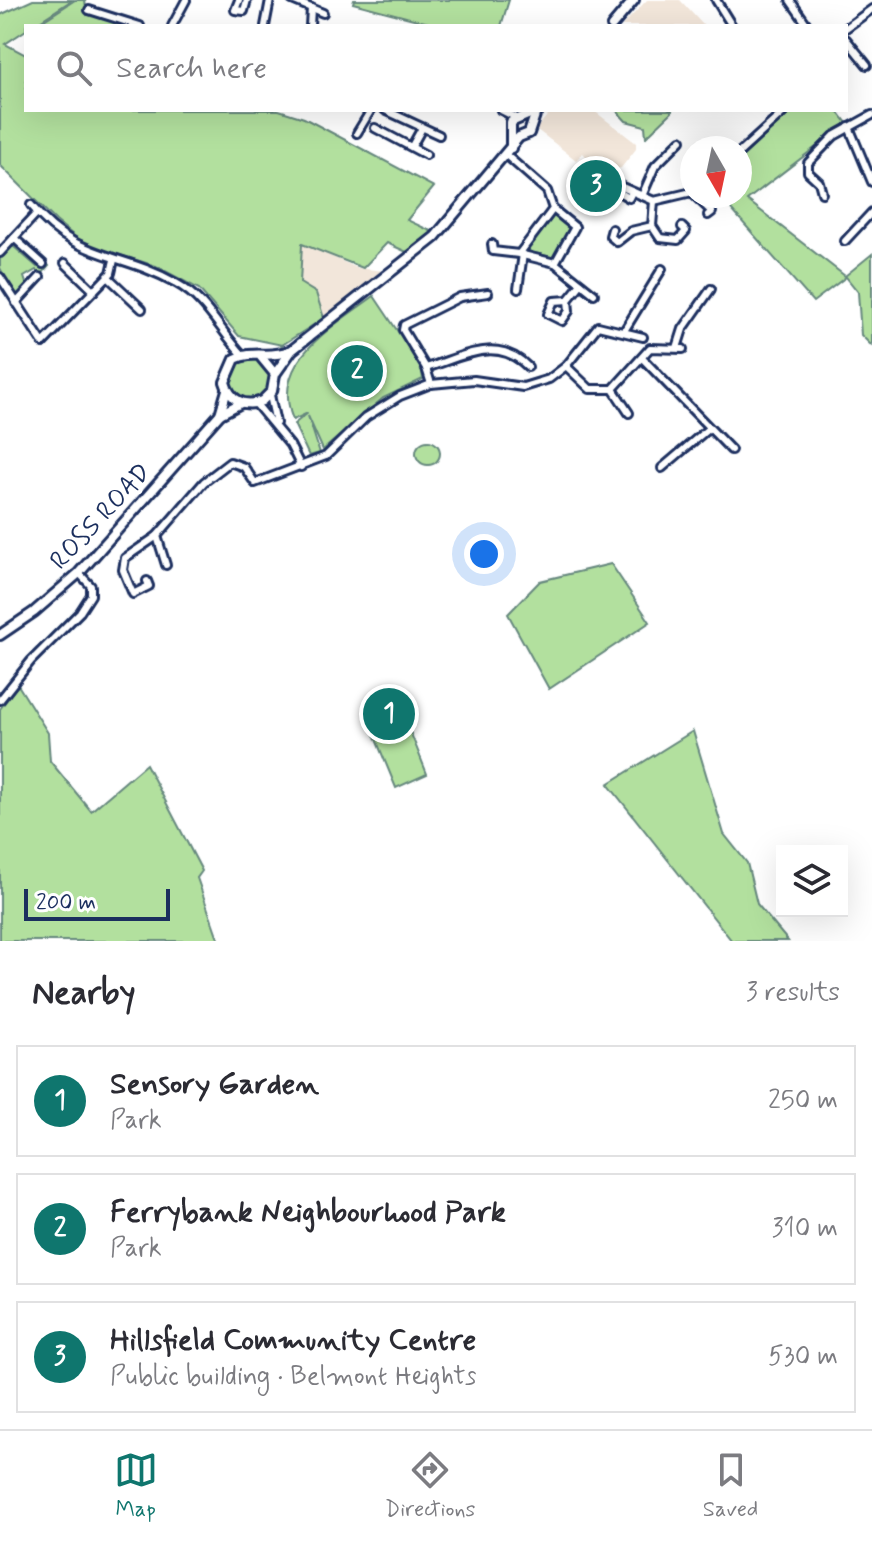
<!DOCTYPE html>
<meta charset="utf-8">
<style>
body{margin:0;font-family:Mynerve,sans-serif;background:#f2f2f3;color:#2b2b33}
.controls{position:absolute;right:24px;bottom:24px;display:grid;overflow:hidden;border-radius:0px;box-shadow:0 8px 32px #0002}
.controls button{width:72px;height:72px;display:grid;place-items:center;padding:0;border:0;border-bottom:2px solid #e1e1e2;background:#fff;color:#2b2b33;font:40px sans-serif}
.compass{position:absolute;left:680px;top:136px;width:72px;height:72px;border-radius:50%;background:#fff;box-shadow:0 8px 32px #0002;rotate:171deg}
.scale{position:absolute;left:24px;bottom:20px;width:146px;box-sizing:border-box;padding-left:8px;border:4px solid #1b2f5e;border-top:0;font-size:22px;line-height:28px;white-space:nowrap;color:#1b2f5e;-webkit-text-stroke:6px #fff;paint-order:stroke}
.you{position:absolute;left:484px;top:554px;width:28px;height:28px;margin:-20px;border:6px solid #fff;border-radius:50%;background:#1a73e8;box-shadow:0 0 0 12px #1a73e833}
.badge{display:grid;place-items:center;width:52px;height:52px;border-radius:50%;background:#0f766e;color:#fff;font-size:26px;font-weight:700}
.pin{position:absolute;translate:-50% -50%;border:4px solid #fff;box-shadow:0 2px 8px #0006}
.list{margin:0;padding:0;list-style:none}
h2{display:flex;justify-content:space-between;align-items:center;height:104px;margin:0;padding:0 32px;font-size:34px}
h2 small{font-size:26px;font-weight:400;color:#7c7c81}
.list li{display:grid;grid-template-columns:52px 1fr auto;gap:24px;align-items:center;box-sizing:border-box;height:112px;margin:0 16px 16px;padding:0 16px;border:2px solid #e1e1e2;border-radius:0px}
.list b{display:block;font-size:30px;white-space:nowrap}
.list p{margin:0;font-size:26px;white-space:nowrap;color:#7c7c81}
.list em{font-size:26px;font-style:normal;color:#7c7c81}
.icon{flex:none;width:44px;height:44px;fill:none;stroke:currentColor;stroke-width:2;stroke-linecap:round;stroke-linejoin:round}
.map{position:relative;flex:none;width:872px;height:941px;overflow:hidden}
.search{position:absolute;background:#fff;box-shadow:0 8px 32px #0002;left:24px;right:24px;top:24px;height:88px;display:flex;align-items:center;gap:20px;box-sizing:border-box;padding:0 28px;border-radius:0px;color:#7c7c81;font-size:30px}
.sheet{height:488px;background:#fff}
nav{display:flex;justify-content:space-around;align-items:center;box-sizing:border-box;height:112px;border-top:2px solid #e1e1e2;background:#fff;font-size:22px;color:#7c7c81}
nav a{display:grid;justify-items:center;gap:4px}
nav .on{color:#0f766e}
.map>svg:first-child{display:block}
.built{fill:#f2e6da}
.green{fill:#b2e09e;stroke:#66887e;stroke-width:2}
.lines{fill:none;stroke-linecap:round;stroke-linejoin:round}
.minor-casing{stroke:#1b2f5e;stroke-width:12}
.major-casing{stroke:#1b2f5e;stroke-width:14}
.minor{stroke:#fff;stroke-width:6}
.major{stroke:#fff;stroke-width:8}
.labels{text-anchor:middle;dominant-baseline:central;stroke-width:8;stroke-linejoin:round;paint-order:stroke}
.street-label{font-size:26px;fill:#1b2f5e;stroke:#fff}
</style>
<div class="map">
<svg width="872" height="941" viewBox="0 0 872 941">
<rect width="100%" height="100%" fill="#fff"/>
<filter id="ink" filterUnits="userSpaceOnUse"><feTurbulence type="fractalNoise" baseFrequency=".0125" numOctaves="2"/><feDisplacementMap in="SourceGraphic" scale="16" xChannelSelector="R" yChannelSelector="G"/><feConvolveMatrix kernelMatrix="1 2 1 2 8 2 1 2 1" color-interpolation-filters="sRGB"/></filter>
<g filter="url(#ink)">
<!-- built -->
<g class="built">
<path d="M647 0H680L704 26H622Z"/>
<path d="M552 110H593L636 143V149L621 168 615 169 606 162 602 165 593 164 583 153 576 160 536 129Z"/>
<path d="M302 243 357 268 385 271 324 318 316 293 300 283Z"/>
</g>
<!-- green -->
<g class="green">
<path d="M33 0H72L32 26H26V30L5 44 26 55V110H279L304 118 434 187 407 220 435 233 409 253 387 243 363 268 302 244 300 283 316 293 324 318 282 345 239 336 199 289 156 266 84 244 56 221 0 165V15Z"/>
<path d="M75 0H85L87 15 94 14 131 26H35Z"/>
<path d="M354 0H509L501 26H440L353 3Z"/>
<path d="M616 110H672V112L646 137 645 126 626 121Z"/>
<path d="M793 110H837L847 123 747 200 845 276 872 254V346L861 335 858 292 846 277 813 302 731 209 733 196H740V159Z"/>
<path d="M556 213 573 226 556 258 530 252 527 247Z"/>
<path d="M13 246 37 267 45 261 49 266 41 275 36 270 24 277 27 286 16 297 0 268V257Z"/>
<path d="M374 296 421 366 423 379 383 398 323 450 308 416 320 453 309 456 294 424 308 413 293 420C269 361 334 326 374 296Z"/>
<circle cx="251" cy="380" r="21"/>
<circle cx="428" cy="453" r="12"/>
<path d="M611 564 650 622 549 689 508 614 540 581Z"/>
<path d="M18 685 48 733 50 761 91 811 146 764 202 871 197 878 219 941H0V709Z"/>
<path d="M398 701 427 774 396 788 366 715Z"/>
<path d="M693 731 724 834 747 863 757 904 788 941H732L608 784Z"/>
</g>
<g class="lines">
<defs>
<g id="minor">
<path d="M239 0 235 10 244 11 247 0"/>
<path d="M292 0 323 13"/>
<path d="M716 0 732 26"/>
<path d="M790 0 808 26"/>
<path d="M89 10 140 26"/>
<path d="M172 26 186 0"/>
<path d="M265 26 270 0"/>
<path d="M310 26 311 8"/>
<path d="M846 28 872 9"/>
<path d="M846 39 867 65"/>
<path d="M385 110 439 135"/>
<path d="M501 110 515 117"/>
<path d="M849 127 872 182"/>
<path d="M375 128 426 155"/>
<path d="M357 133 371 110"/>
<path d="M412 146 422 128"/>
<path d="M740 152 786 110"/>
<path d="M506 155 547 191 553 209 575 227 555 263 519 254 553 209"/>
<path d="M620 186 654 201 692 192"/>
<path d="M620 186 617 191 629 198 632 192"/>
<path d="M822 193 819 182 808 172V163L834 136 872 115"/>
<path d="M642 196 655 166 681 140"/>
<path d="M695 196 712 212 708 215"/>
<path d="M654 201 652 226 660 238 678 240 686 231 682 227"/>
<path d="M31 205C76 261 119 251 176 283 207 300 220 331 243 355"/>
<path d="M612 229 610 236 617 242 631 231 652 226"/>
<path d="M14 238 43 264"/>
<path d="M845 241 872 212"/>
<path d="M492 244 493 251 519 254"/>
<path d="M0 253 37 213"/>
<path d="M65 263 94 291"/>
<path d="M555 263 594 294"/>
<path d="M0 277 43 343 111 273 114 260"/>
<path d="M108 277 142 309"/>
<path d="M518 289 523 254"/>
<path d="M568 300 554 301 548 314 562 321 569 311 568 300 581 284"/>
<path d="M16 303 40 277"/>
<path d="M624 331 662 269"/>
<path d="M677 348 683 329 711 289"/>
<path d="M643 359 731 450"/>
<path d="M566 366 590 389H613L650 348 683 349"/>
<path d="M426 368C462 357 497 335 528 367"/>
<path d="M431 384 426 368 403 330 404 325 460 297 488 293"/>
<path d="M613 389 629 413"/>
<path d="M270 395 276 423"/>
<path d="M256 404 290 445 301 467"/>
<path d="M662 468 709 428"/>
<path d="M157 536 166 565"/>
<path d="M147 581 149 586 133 594 123 570 125 558 157 536 204 482 230 462 244 467 255 483 326 456 366 417 400 396 431 384 474 380 523 387 549 379 566 366 598 326 643 337"/>
<path d="M0 700 31 661 80 612 91 595V586L79 573"/>
</g>
<g id="major">
<path d="M612 26 634 0"/>
<path d="M511 148V122L539 110"/>
<path d="M261 357 275 374 272 391 262 401C244 408 230 400 225 382L235 359C253 350 270 359 289 351"/>
<path d="M275 374 292 350 435 237 519 137 529 133 536 112"/>
<path d="M220 414 227 390"/>
<path d="M0 635 34 612 79 573 220 414 241 403"/>
</g>
</defs>
<!-- minor casing -->
<use href="#minor" class="minor-casing"/>
<!-- major casing -->
<use href="#major" class="major-casing"/>
<!-- minor -->
<use href="#minor" class="minor"/>
<!-- major -->
<use href="#major" class="major"/>
</g>
</g>
<g class="labels">
<!-- street labels -->
<g class="street-label">
<text transform="translate(101 517) rotate(-47)">ROSS ROAD</text>
</g>
</g>
</svg>
<div class="controls">
<button><svg class="icon" aria-label="layers" viewBox="0 0 24 24"><path d="M12 4l9 5-9 5-9-5zM3 14l9 5 9-5"/></svg></button>
</div>
<svg class="compass" viewBox="-18 -18 36 36"><path d="M0-13l5 13h-10z" fill="#e53935"/><path d="M0 13l5-13h-10z" fill="#7c7c81"/></svg>
<div class="scale">200 m</div>
<div class="you"></div>
<div class="pin badge" style="left:389px;top:714px">1</div>
<div class="pin badge" style="left:357px;top:371px">2</div>
<div class="pin badge" style="left:596px;top:186px">3</div>
<div class="search"><svg class="icon" aria-label="search" viewBox="0 0 24 24"><circle cx="10" cy="10" r="6"/><path d="M15 15l6 6"/></svg>Search here</div>
</div>
<section class="sheet">
<h2>Nearby<small>3 results</small></h2>
<ul class="list">
<li><span class="badge">1</span><div><b>Sensory Garden</b><p>Park</p></div><em>250 m</em></li>
<li><span class="badge">2</span><div><b>Ferrybank Neighbourhood Park</b><p>Park</p></div><em>310 m</em></li>
<li><span class="badge">3</span><div><b>Hillsfield Community Centre</b><p>Public building · Belmont Heights</p></div><em>530 m</em></li>
</ul>
</section>
<nav>
<a class="on"><svg class="icon" aria-label="map" viewBox="0 0 24 24"><path d="M3 6l6-2 6 2 6-2v14l-6 2-6-2-6 2zM9 4v14M15 6v14"/></svg>Map</a>
<a><svg class="icon" aria-label="directions" viewBox="0 0 24 24"><path d="M12 3l9 9-9 9-9-9zM9 14v-3h6M13 9l2 2-2 2"/></svg>Directions</a>
<a><svg class="icon" aria-label="saved" viewBox="0 0 24 24"><path d="M7 4h10v16l-5-4-5 4z"/></svg>Saved</a>
</nav>
